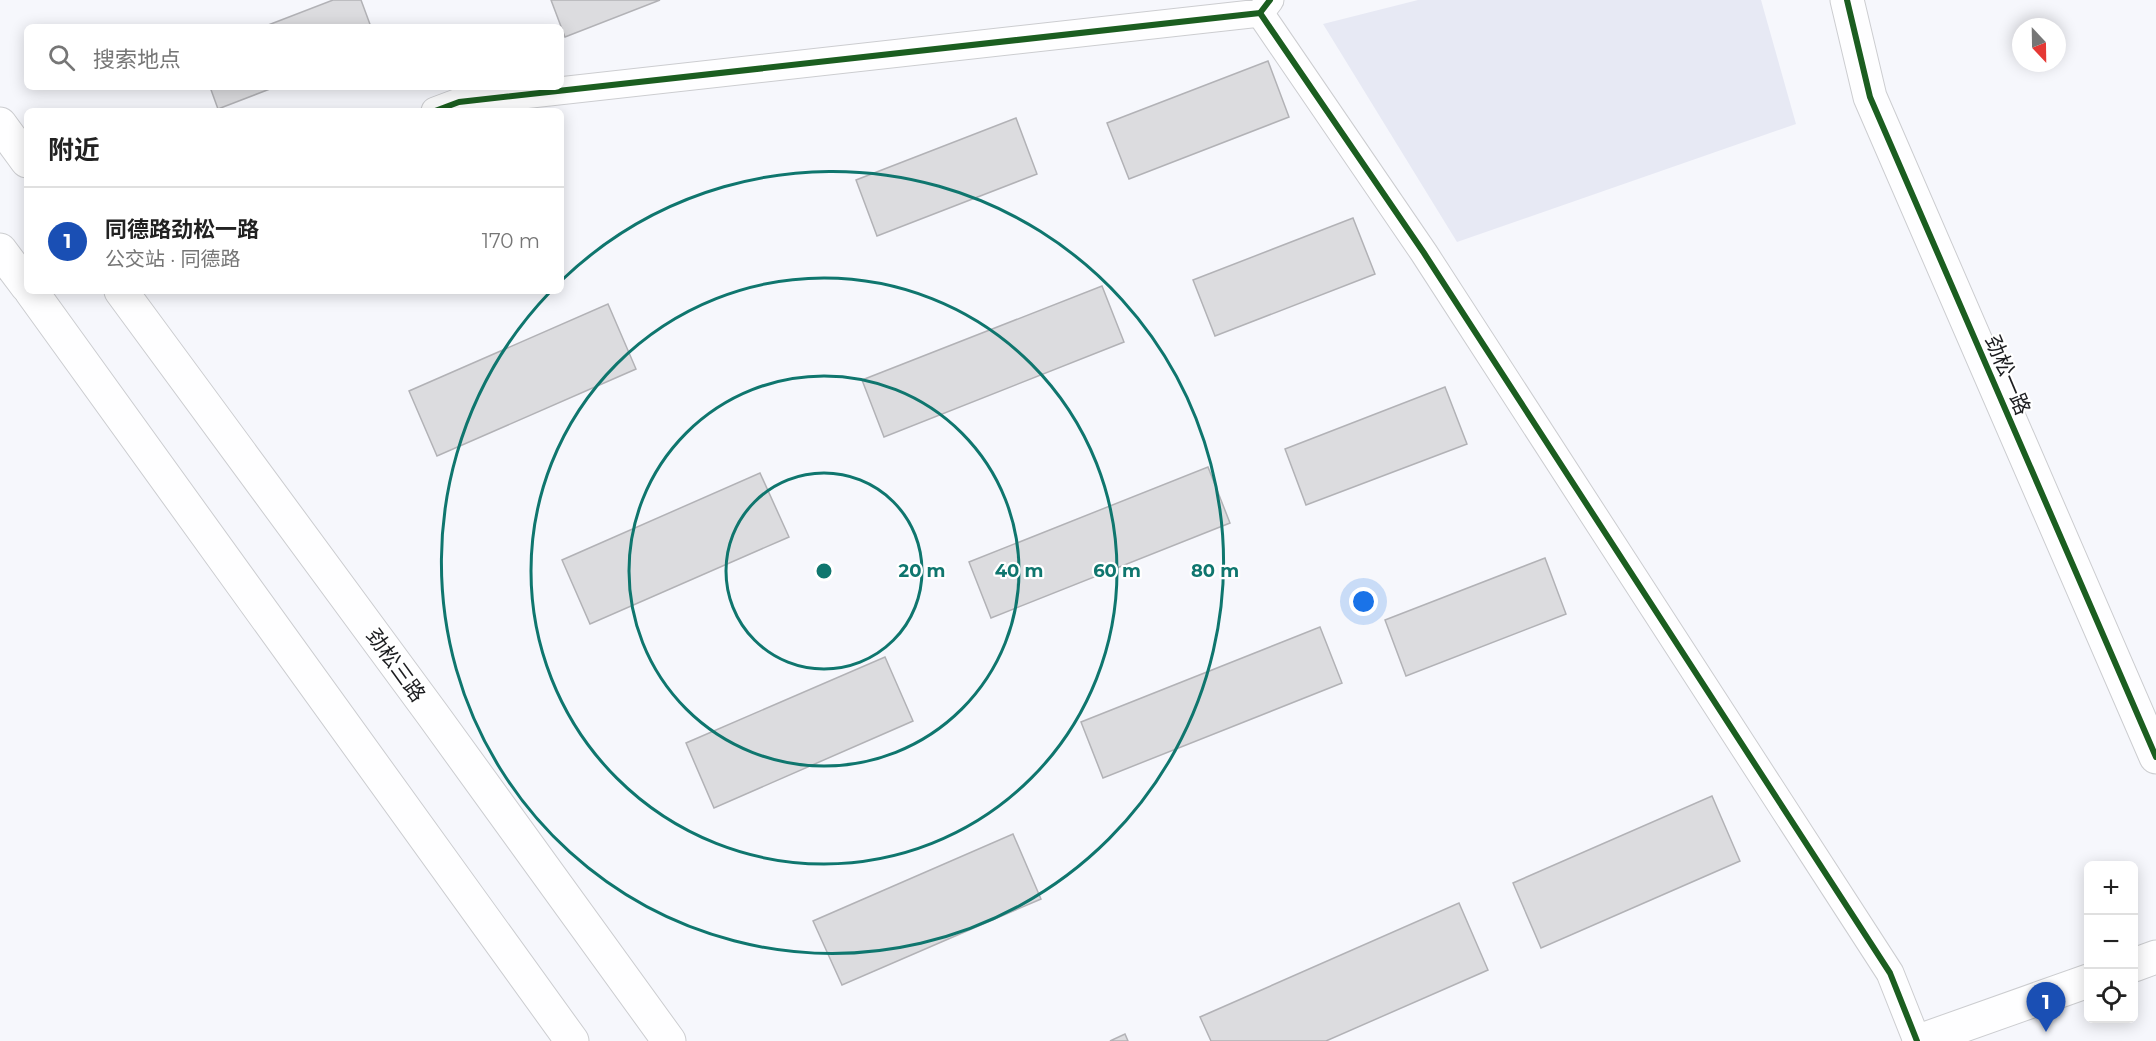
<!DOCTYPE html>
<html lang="zh">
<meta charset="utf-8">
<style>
body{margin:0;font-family:Montserrat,"Noto Sans SC",sans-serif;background:#f2f2f2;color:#222}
.controls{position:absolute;right:18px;bottom:18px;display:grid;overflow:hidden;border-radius:9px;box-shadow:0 3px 15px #0003}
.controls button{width:54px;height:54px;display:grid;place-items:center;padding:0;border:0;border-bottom:2px solid #e0e0e0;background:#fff;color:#222;font:30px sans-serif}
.compass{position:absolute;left:2012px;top:18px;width:54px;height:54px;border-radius:50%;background:#fff;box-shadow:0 3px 15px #0003;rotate:158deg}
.you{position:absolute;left:1364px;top:602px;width:21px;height:21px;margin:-15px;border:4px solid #fff;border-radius:50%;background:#1a73e8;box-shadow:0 0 0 9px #1a73e833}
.badge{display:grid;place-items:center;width:39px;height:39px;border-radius:50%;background:#db2777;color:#fff;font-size:20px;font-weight:700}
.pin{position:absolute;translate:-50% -50px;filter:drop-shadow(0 2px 3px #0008)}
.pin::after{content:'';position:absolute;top:32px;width:21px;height:18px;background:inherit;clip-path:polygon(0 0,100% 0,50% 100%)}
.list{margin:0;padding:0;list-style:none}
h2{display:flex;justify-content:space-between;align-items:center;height:78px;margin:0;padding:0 24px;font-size:26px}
h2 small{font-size:20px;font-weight:400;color:#767676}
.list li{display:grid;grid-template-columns:39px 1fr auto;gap:18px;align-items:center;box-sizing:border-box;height:108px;padding:0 24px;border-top:2px solid #e0e0e0}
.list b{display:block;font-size:22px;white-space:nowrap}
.list p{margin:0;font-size:20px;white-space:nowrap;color:#767676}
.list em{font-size:20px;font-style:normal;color:#767676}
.icon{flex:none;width:33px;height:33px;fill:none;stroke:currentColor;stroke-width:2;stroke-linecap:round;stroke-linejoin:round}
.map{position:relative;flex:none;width:2156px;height:1041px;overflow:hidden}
.search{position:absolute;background:#fff;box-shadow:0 3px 15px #0003;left:24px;top:24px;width:540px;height:66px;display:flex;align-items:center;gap:15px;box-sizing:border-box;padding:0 21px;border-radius:9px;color:#767676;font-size:22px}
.panel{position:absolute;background:#fff;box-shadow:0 3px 15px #0003;left:24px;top:108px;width:540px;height:186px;border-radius:9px}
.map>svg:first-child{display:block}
.built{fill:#e7e9f4}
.building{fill:#dcdcdf;stroke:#b2b2b6;stroke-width:1.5}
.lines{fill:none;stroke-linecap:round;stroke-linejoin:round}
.street-casing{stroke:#cccdd0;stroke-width:29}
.secondary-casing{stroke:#cccdd0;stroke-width:35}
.street{stroke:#fefeff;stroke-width:27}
.secondary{stroke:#fefeff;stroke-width:33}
.cycleway-casing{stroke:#fff;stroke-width:10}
.cycleway{stroke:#1b5e20;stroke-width:6}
.ring{fill:none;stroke:#0f766e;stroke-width:3}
.labels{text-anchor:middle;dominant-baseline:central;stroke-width:4.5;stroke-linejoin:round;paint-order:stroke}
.street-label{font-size:21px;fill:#1c1d20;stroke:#fff}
.centre{fill:#0f766e;stroke:#fff;stroke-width:3}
.ring-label{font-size:18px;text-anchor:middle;font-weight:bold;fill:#0f766e;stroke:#fff;stroke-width:4.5;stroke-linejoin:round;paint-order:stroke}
</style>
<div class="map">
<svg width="2156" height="1041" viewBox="0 0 2156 1041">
<rect width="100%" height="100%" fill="#f6f7fc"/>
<!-- built -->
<path class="built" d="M1418 0H1761L1796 124 1457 242 1323 24Z"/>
<!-- building -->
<g class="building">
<path d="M333 0H361L371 27H263Z"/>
<path d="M551 0H660L565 37Z"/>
<path d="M1268 61 1289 117 1129 179 1107 123Z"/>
<path d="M210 87H275L218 109Z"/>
<path d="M1016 118 1037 174 877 236 856 180Z"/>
<path d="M1353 218 1375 274 1215 336 1193 280Z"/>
<path d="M1102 286 1124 342 884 437 862 380Z"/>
<path d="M608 304 636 369 437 456 409 391Z"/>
<path d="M1445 387 1467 444 1306 505 1285 449Z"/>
<path d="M1208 467 1230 523 991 618 969 562Z"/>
<path d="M760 473 789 537 590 624 562 560Z"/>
<path d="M1545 558 1566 614 1406 676 1385 620Z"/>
<path d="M1320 627 1342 683 1103 778 1081 722Z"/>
<path d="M885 657 913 721 714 808 686 743Z"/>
<path d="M1712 796 1740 861 1541 948 1513 883Z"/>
<path d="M1013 834 1041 899 842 985 813 921Z"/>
<path d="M1459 903 1488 970 1326 1041H1211L1200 1017Z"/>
<path d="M1125 1034 1128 1041H1110Z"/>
</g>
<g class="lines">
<defs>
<g id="street">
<path d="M1260 13 1424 253 1890 973 1917 1041"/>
<path d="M435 111 459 102 1260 13 1270 0"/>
</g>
<g id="secondary">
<path d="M1847 0 1870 97 2156 757"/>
<path d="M0 124 27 161"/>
<path d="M0 250 27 286"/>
<path d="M31 291 572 1041"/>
<path d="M121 291 433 715 669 1041"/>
<path d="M2134 965 2156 957"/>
<path d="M1919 1041 2088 981"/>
</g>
</defs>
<!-- street casing -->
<use href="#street" class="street-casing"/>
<!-- secondary casing -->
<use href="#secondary" class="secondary-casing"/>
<!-- street -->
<use href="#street" class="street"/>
<!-- secondary -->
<use href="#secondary" class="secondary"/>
<defs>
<g id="cycleway">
<path d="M1847 0 1870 97 2156 757"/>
<path d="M1260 13 1424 253 1890 973 1917 1041"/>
<path d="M435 111 459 102 1260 13 1270 0"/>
</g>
</defs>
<!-- cycleway casing -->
<use href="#cycleway" class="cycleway-casing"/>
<!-- cycleway -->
<use href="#cycleway" class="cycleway"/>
</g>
<!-- distance rings -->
<g class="ring">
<circle cx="824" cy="571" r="98"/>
<circle cx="824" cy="571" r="195"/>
<circle cx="824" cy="571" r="293"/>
<path d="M562 280A391 391 0 1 1 550 292"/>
</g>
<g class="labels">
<!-- street labels -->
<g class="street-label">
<text transform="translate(2008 375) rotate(67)">劲松一路</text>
<text transform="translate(396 665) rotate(54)">劲松三路</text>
</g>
</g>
<circle cx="824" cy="571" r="9" class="centre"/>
<g class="ring-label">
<text x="922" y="577">20 m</text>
<text x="1019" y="577">40 m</text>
<text x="1117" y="577">60 m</text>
<text x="1215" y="577">80 m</text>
</g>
</svg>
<div class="controls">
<button>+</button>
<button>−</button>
<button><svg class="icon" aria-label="locate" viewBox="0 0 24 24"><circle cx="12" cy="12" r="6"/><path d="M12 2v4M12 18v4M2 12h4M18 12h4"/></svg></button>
</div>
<svg class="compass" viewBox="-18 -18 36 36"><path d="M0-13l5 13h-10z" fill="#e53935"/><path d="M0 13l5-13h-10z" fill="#767676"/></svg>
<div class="you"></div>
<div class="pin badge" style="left:2046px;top:1032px;background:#1a4fb4">1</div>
<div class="search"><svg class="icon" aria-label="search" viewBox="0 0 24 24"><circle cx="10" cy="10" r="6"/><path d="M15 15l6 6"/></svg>搜索地点</div>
<section class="panel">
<h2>附近<small></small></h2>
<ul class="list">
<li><span class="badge" style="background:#1a4fb4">1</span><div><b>同德路劲松一路</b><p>公交站 · 同德路</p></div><em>170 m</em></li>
</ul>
</section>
</div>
